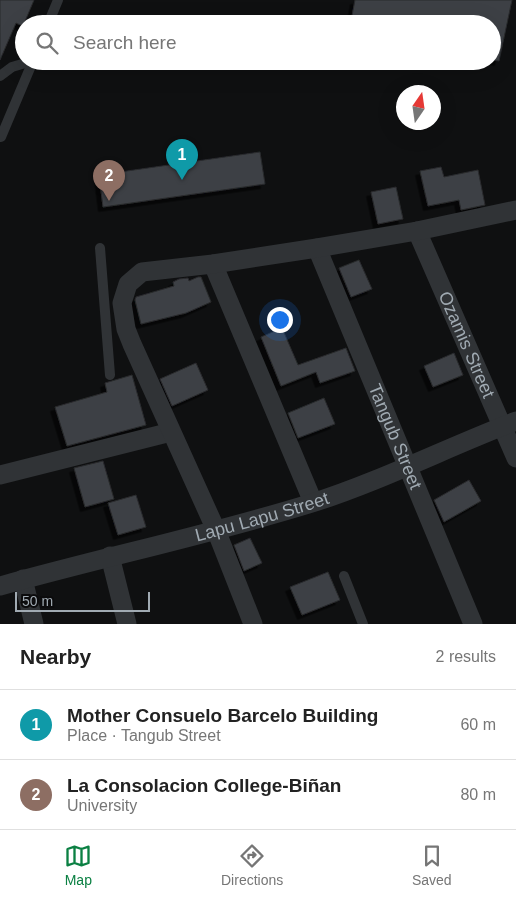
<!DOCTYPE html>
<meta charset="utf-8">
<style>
body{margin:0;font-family:Arial,sans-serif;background:#f6f6f6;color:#222}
.compass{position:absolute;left:396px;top:85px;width:45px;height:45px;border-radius:50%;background:#fff;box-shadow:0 5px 20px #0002;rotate:13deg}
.scale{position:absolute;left:15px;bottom:12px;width:135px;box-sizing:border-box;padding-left:5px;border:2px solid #a0aab2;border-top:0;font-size:14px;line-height:18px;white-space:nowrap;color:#a0aab2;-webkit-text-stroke:4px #0b0b0c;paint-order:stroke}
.you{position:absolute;left:279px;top:319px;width:18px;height:18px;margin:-12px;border:4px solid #fff;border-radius:50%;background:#1a73e8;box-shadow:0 0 0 8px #1a73e833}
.badge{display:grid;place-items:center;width:32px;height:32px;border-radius:50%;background:#0b8043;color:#fff;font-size:16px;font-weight:700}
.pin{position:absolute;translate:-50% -41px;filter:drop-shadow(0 1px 2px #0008)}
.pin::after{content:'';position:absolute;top:26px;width:18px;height:15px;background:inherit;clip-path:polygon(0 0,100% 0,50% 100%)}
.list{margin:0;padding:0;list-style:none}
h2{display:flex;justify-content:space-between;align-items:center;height:65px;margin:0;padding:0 20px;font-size:21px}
h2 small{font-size:16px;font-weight:400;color:#767676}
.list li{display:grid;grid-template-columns:32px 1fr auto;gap:15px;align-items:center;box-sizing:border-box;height:70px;padding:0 20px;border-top:1px solid #e0e0e0}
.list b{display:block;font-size:19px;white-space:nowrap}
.list p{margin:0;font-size:16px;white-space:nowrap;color:#767676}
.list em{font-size:16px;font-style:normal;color:#767676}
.icon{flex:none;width:28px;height:28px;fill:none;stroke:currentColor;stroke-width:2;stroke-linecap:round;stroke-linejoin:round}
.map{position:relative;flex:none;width:516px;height:624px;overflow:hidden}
.search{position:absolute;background:#fff;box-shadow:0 5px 20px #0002;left:15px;right:15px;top:15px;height:55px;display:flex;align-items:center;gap:12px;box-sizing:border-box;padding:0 18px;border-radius:28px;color:#767676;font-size:19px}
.sheet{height:205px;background:#fff}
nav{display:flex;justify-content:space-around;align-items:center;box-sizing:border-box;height:70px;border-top:1px solid #e0e0e0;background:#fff;font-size:14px;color:#767676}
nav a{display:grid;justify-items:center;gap:2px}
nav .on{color:#0b8043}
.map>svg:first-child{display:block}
.building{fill:#3e4144;stroke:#292a2d;filter:url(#shadow)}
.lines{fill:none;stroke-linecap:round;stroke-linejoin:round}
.service{stroke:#303336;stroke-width:10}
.minor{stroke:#303336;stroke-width:19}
.labels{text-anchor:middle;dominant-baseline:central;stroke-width:4;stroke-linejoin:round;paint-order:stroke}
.street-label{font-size:18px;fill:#a0aab2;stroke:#0b0b0c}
</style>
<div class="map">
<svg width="516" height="624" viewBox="0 0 516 624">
<defs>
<filter id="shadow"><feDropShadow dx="-4.5" dy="4.5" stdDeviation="0" flood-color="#0009"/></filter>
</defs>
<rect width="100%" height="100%" fill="#0f1011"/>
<!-- building -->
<g class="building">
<path d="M0 0H34L23 26 16 23 0 60Z"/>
<path d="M355 0H512L499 61 492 60V24H390L352 16Z"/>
<path d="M260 152 265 184 103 207 99 175Z"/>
<path d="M441 167 444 177 478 170 485 205 461 210 459 200 428 206 420 171Z"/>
<path d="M396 187 403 219 378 224 371 192Z"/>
<path d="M359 260 372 289 351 297 339 268Z"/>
<path d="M198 277H201L211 302 186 313 141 324 135 300 136 297 174 286 173 282 179 279 188 278 189 281Z"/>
<path d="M282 328 298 365 346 348 355 371 320 383 316 372 281 386 261 337Z"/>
<path d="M454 353 463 375 433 387 424 366Z"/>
<path d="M196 363 208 390 172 406 160 379Z"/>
<path d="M132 375 146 425 67 446 55 407 107 392 105 383Z"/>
<path d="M324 398 335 424 298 438 288 413Z"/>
<path d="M103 461 114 499 85 507 74 468Z"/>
<path d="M469 480 481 501 444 522 434 500Z"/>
<path d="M136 495 146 527 118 535 108 503Z"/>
<path d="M250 538 262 563 244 571 234 545Z"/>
<path d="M328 572 340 600 302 615 290 587Z"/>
</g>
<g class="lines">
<!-- service -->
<g class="service">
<path d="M48 24 58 0"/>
<path d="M0 76 12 67 32 61"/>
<path d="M0 136 1 137 33 61"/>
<path d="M100 248 110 375"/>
<path d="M344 576 363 624"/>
</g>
<!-- minor -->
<g class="minor">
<path id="s1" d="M417 231 516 458"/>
<path id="s2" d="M317 248 473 624"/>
<path d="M213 264 313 502"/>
<path d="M0 475 171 432"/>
<path d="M110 556 127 624"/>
<path d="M23 579 34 624"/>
<path id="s3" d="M0 586C103 557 209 535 312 503 381 481 448 447 516 421"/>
<path d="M253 624 216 530 132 344 126 329 122 303 128 284 142 272 213 264 317 248 417 231 516 210"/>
</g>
</g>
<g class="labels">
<!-- street labels -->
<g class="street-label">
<text stroke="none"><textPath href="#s1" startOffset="124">Ozamis Street</textPath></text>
<text stroke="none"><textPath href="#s2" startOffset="204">Tangub Street</textPath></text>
<text stroke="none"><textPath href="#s3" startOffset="271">Lapu Lapu Street</textPath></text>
</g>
</g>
</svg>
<svg class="compass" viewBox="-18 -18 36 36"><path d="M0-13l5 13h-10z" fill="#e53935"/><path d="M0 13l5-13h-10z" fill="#767676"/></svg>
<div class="scale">50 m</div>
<div class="you"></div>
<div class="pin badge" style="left:182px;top:180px;background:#0f9aa8">1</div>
<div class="pin badge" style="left:109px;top:201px;background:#8d6e63">2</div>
<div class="search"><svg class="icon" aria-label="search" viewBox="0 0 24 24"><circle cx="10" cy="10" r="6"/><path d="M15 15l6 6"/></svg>Search here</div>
</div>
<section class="sheet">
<h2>Nearby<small>2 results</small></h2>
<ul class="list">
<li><span class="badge" style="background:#0f9aa8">1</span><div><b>Mother Consuelo Barcelo Building</b><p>Place · Tangub Street</p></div><em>60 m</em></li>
<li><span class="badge" style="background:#8d6e63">2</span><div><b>La Consolacion College-Biñan</b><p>University</p></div><em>80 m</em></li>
</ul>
</section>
<nav>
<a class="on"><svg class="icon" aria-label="map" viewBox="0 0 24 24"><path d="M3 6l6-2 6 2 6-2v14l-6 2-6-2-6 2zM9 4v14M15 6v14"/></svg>Map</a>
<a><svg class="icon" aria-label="directions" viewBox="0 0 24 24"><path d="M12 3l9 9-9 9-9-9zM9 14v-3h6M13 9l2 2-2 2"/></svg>Directions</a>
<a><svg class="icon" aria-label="saved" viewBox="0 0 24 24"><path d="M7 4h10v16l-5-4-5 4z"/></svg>Saved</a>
</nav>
